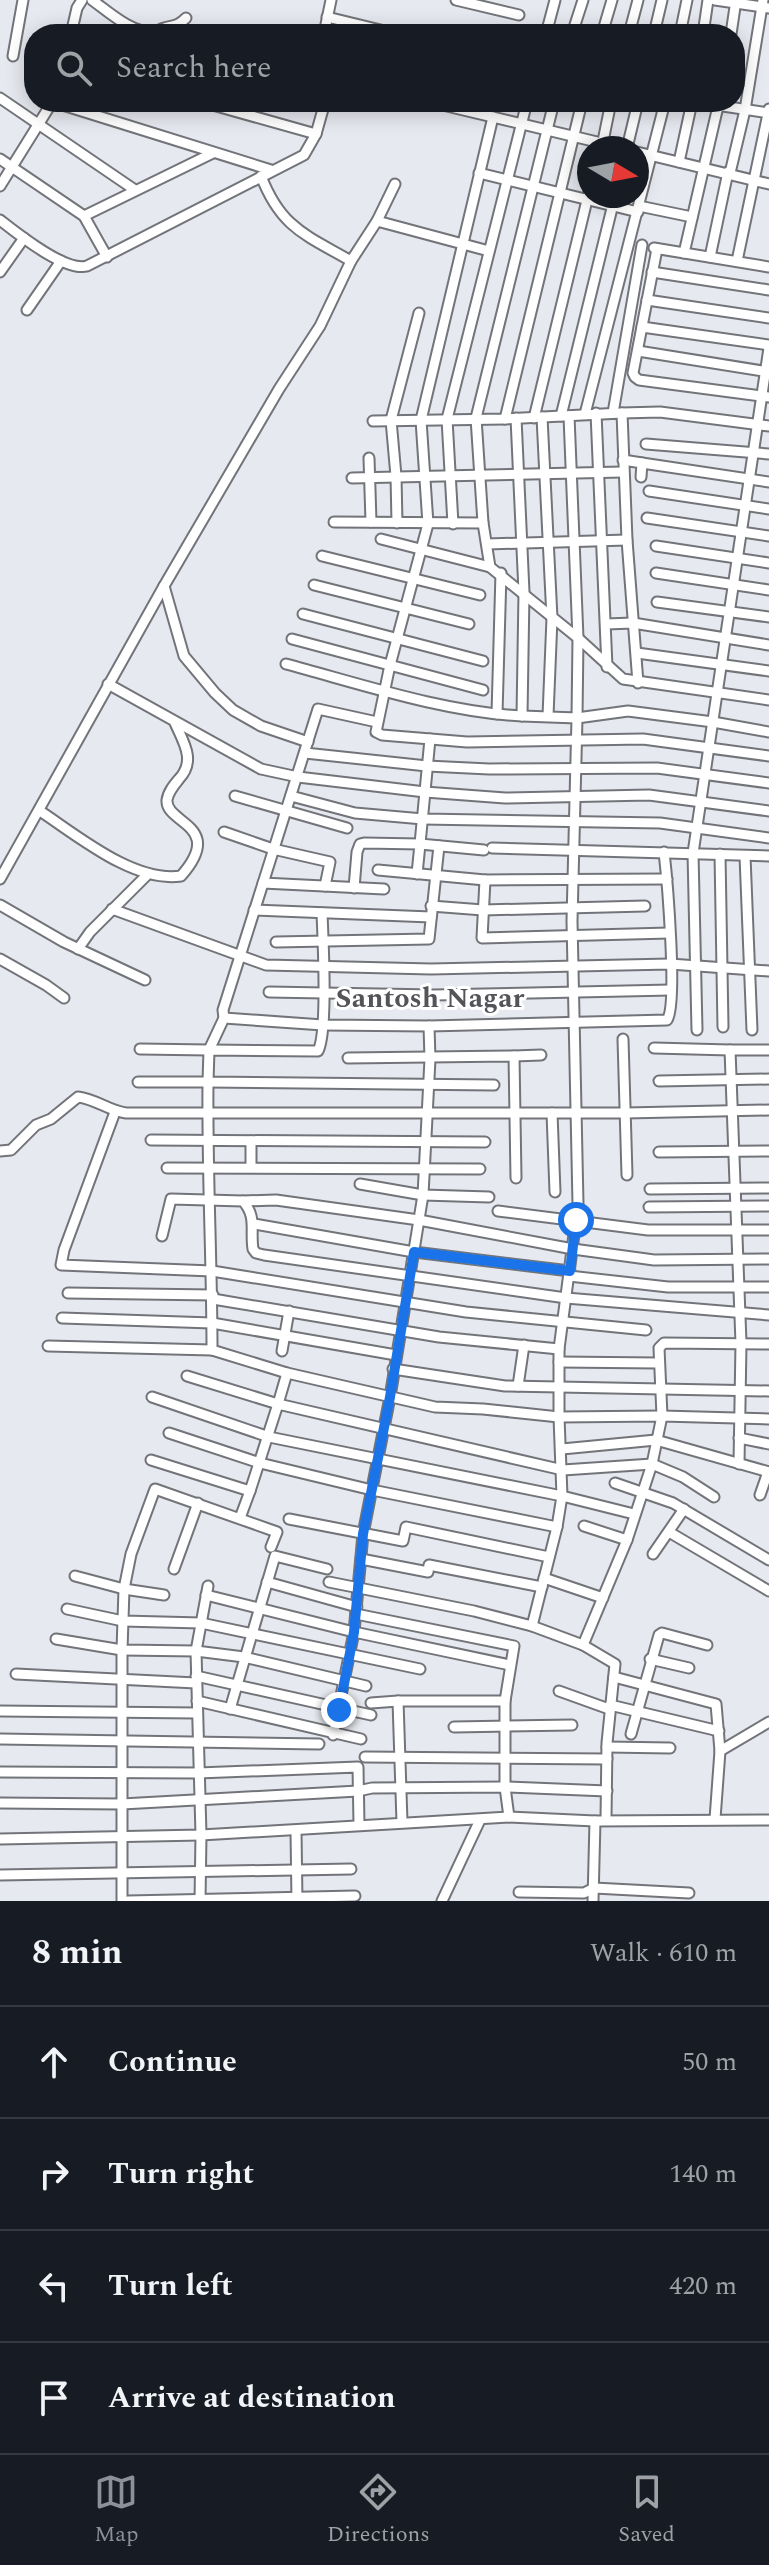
<!DOCTYPE html>
<meta charset="utf-8">
<style>
body{margin:0;font-family:Spectral,serif;background:#242831;color:#f1f3f6}
.compass{position:absolute;left:577px;top:136px;width:72px;height:72px;border-radius:50%;background:#171b24;box-shadow:0 4px 20px #0003;rotate:100deg}
.stop{position:absolute;width:24px;height:24px;margin:-18px;border:6px solid #1a73e8;border-radius:50%;background:#fff}
.stop.end{background:#1a73e8;border-color:#fff;box-shadow:0 2px 8px #0008}
.list{margin:0;padding:0;list-style:none}
h2{display:flex;justify-content:space-between;align-items:center;height:104px;margin:0;padding:0 32px;font-size:34px}
h2 small{font-size:26px;font-weight:400;color:#9ea1a6}
.list li{display:grid;grid-template-columns:52px 1fr auto;gap:24px;align-items:center;box-sizing:border-box;height:112px;padding:0 32px;border-top:2px solid #363941}
.list b{display:block;font-size:30px;white-space:nowrap}
.list em{font-size:26px;font-style:normal;color:#9ea1a6}
.icon{flex:none;width:44px;height:44px;fill:none;stroke:currentColor;stroke-width:2;stroke-linecap:round;stroke-linejoin:round}
.map{position:relative;flex:none;width:769px;height:1901px;overflow:hidden}
.search{position:absolute;background:#171b24;box-shadow:0 4px 20px #0003;left:24px;right:24px;top:24px;height:88px;display:flex;align-items:center;gap:20px;box-sizing:border-box;padding:0 28px;border-radius:32px;color:#9ea1a6;font-size:30px}
.sheet{height:552px;background:#171b24}
nav{display:flex;justify-content:space-around;align-items:center;box-sizing:border-box;height:112px;border-top:2px solid #363941;background:#171b24;font-size:22px;color:#9ea1a6}
nav a{display:grid;justify-items:center;gap:4px}
nav .on{color:#8c9099}
.map>svg:first-child{display:block}
.lines{fill:none;stroke-linecap:round;stroke-linejoin:round}
.minor-casing{stroke:#727479;stroke-width:13}
.minor{stroke:#fff;stroke-width:9}
.route{stroke:#1a73e8;stroke-width:10}
.labels{text-anchor:middle;dominant-baseline:central;stroke-width:6;stroke-linejoin:round;paint-order:stroke}
.neighbourhood-label{font-size:28px;font-weight:bold;fill:#535459;stroke:#fff}
</style>
<div class="map">
<svg width="769" height="1901" viewBox="0 0 769 1901">
<rect width="100%" height="100%" fill="#e7e9f0"/>
<g class="lines">
<defs>
<g id="minor">
<path d="M92 0C109 12 131 33 153 32 162 32 156 30 164 28 175 25 178 26 186 18"/>
<path d="M456 0 519 15"/>
<path d="M715 0 769 8"/>
<path d="M327 17 397 34"/>
<path d="M71 34 77 8 82 0"/>
<path d="M324 34 331 0"/>
<path d="M546 34 555 0"/>
<path d="M572 34 583 0"/>
<path d="M602 34 612 0"/>
<path d="M629 34 638 0"/>
<path d="M654 34 662 0"/>
<path d="M680 34 687 0"/>
<path d="M703 34 708 0"/>
<path d="M731 34 736 0"/>
<path d="M13 56 23 0"/>
<path d="M0 98 135 190"/>
<path d="M202 102 316 134"/>
<path d="M430 102 622 148"/>
<path d="M554 102 476 418 483 523 490 567 578 638 623 679 769 700"/>
<path d="M696 102 769 113"/>
<path d="M493 117 421 420 428 524 390 665 376 732 382 735 467 742 643 739 769 756"/>
<path d="M602 146 611 102"/>
<path d="M627 148 638 102"/>
<path d="M637 152 769 184"/>
<path d="M0 159 84 216 107 257"/>
<path d="M679 162 692 102"/>
<path d="M479 173 638 212"/>
<path d="M730 173 745 110 763 0"/>
<path d="M0 186 51 104 56 103 271 170"/>
<path d="M639 206 692 217"/>
<path d="M84 216 213 153"/>
<path d="M0 220C18 234 65 272 87 266L304 155 316 134 325 102"/>
<path d="M377 221 489 251"/>
<path d="M654 248 769 267"/>
<path d="M657 249 633 373 635 377 639 380 769 397"/>
<path d="M684 253 719 102"/>
<path d="M710 257 728 172"/>
<path d="M351 261 377 221 395 184"/>
<path d="M737 261 769 109"/>
<path d="M0 272 24 238"/>
<path d="M652 272 769 290"/>
<path d="M647 300 769 318"/>
<path d="M27 310 61 261"/>
<path d="M642 327 769 345"/>
<path d="M638 351 769 372"/>
<path d="M596 413 607 667"/>
<path d="M613 413 642 245"/>
<path d="M622 413 660 412 769 426"/>
<path d="M585 414 665 102"/>
<path d="M561 416 615 196"/>
<path d="M542 417 552 618 548 716"/>
<path d="M534 418 589 192"/>
<path d="M505 419 582 102"/>
<path d="M373 421 505 419 622 413 627 540 638 683"/>
<path d="M646 444 769 454"/>
<path d="M369 458 371 522"/>
<path d="M623 460 642 463 641 477"/>
<path d="M642 463 769 482"/>
<path d="M352 478 623 472"/>
<path d="M649 491 769 509"/>
<path d="M647 518 769 536"/>
<path d="M334 522 483 523"/>
<path d="M397 523 396 476 391 420 419 313"/>
<path d="M453 524 447 419 527 102"/>
<path d="M381 539 490 567"/>
<path d="M487 544 627 540"/>
<path d="M656 546 769 563"/>
<path d="M322 556 480 595"/>
<path d="M656 573 769 590"/>
<path d="M314 585 469 624"/>
<path d="M164 586 184 656 215 693 233 710 261 726 308 742"/>
<path d="M657 602 769 617"/>
<path d="M303 614 483 661"/>
<path d="M606 624 633 623 769 645"/>
<path d="M292 639 483 690"/>
<path d="M637 653 769 671"/>
<path d="M286 664C361 684 444 712 522 716L524 592 516 418"/>
<path d="M108 684 261 769 298 777 425 792 505 798 649 795 769 811"/>
<path d="M497 714 501 573"/>
<path d="M522 716 577 718 578 638 569 416"/>
<path d="M430 739 420 844 484 850"/>
<path d="M305 753 427 766 489 769 657 768 769 783"/>
<path d="M235 796 347 828"/>
<path d="M291 796 355 813 423 819 660 823 769 838"/>
<path d="M40 811C78 836 134 883 181 876 226 825 165 824 167 800 168 792 174 785 179 779 196 761 184 743 175 723"/>
<path d="M224 832 273 849 330 862 325 886"/>
<path d="M492 848 769 856"/>
<path d="M720 854 723 1027"/>
<path d="M745 856 752 1030"/>
<path d="M378 870 485 880 667 879"/>
<path d="M0 879 164 586 279 389 320 326 351 261C306 235 281 228 261 176"/>
<path d="M485 880 482 938 669 933"/>
<path d="M263 883 384 889"/>
<path d="M354 888 357 852 360 844 364 843 420 844 417 874"/>
<path d="M0 905 64 942 145 980"/>
<path d="M431 906 483 910 645 906"/>
<path d="M112 909 266 965 431 969 670 964 769 971"/>
<path d="M254 910 431 917"/>
<path d="M322 913C323 939 328 1032 318 1051L209 1050 208 1082 494 1085"/>
<path d="M276 942 429 939 439 846"/>
<path d="M78 949 90 932 148 874"/>
<path d="M0 959 46 985 64 998"/>
<path d="M269 992 434 995 671 990"/>
<path d="M224 1018 323 1025 429 1026 667 1020C678 1005 667 878 664 852"/>
<path d="M697 1030 693 853 769 348"/>
<path d="M623 1039 627 1175"/>
<path d="M654 1048 730 1050"/>
<path d="M140 1049 209 1050 224 1018 223 1010 318 709 377 722"/>
<path d="M514 1056 541 1055"/>
<path d="M348 1058 514 1056 516 1178"/>
<path d="M659 1081 769 1079"/>
<path d="M138 1082H208C207 1172 212 1261 212 1350L287 1373 435 1407 483 1409 559 1417 662 1416 769 1419"/>
<path d="M115 1112 64 1250 61 1265 212 1271 466 1312 646 1330"/>
<path d="M552 1113 555 1192"/>
<path d="M151 1140 485 1142"/>
<path d="M0 1151 11 1150 36 1125 51 1119 78 1097C96 1099 109 1111 126 1113H626L769 1110"/>
<path d="M659 1152 769 1151"/>
<path d="M251 1167V1141"/>
<path d="M167 1168 480 1169"/>
<path d="M360 1184 423 1195 489 1197"/>
<path d="M650 1189 769 1188"/>
<path d="M243 1201 276 1200 419 1220 573 1249 654 1260 769 1259"/>
<path d="M649 1207 769 1206"/>
<path d="M498 1211 648 1230H769"/>
<path d="M254 1224 414 1252 570 1271"/>
<path d="M162 1236 171 1199 243 1201C257 1217 250 1230 253 1249L256 1253 264 1255 566 1298 769 1315"/>
<path d="M569 1276 668 1287H769"/>
<path d="M68 1293 213 1295"/>
<path d="M213 1299 439 1337 559 1349"/>
<path d="M62 1318 212 1323 396 1355"/>
<path d="M48 1346 212 1350"/>
<path d="M282 1351 289 1311"/>
<path d="M559 1362 658 1363"/>
<path d="M393 1369 505 1386 769 1391"/>
<path d="M187 1376 278 1404 287 1373"/>
<path d="M518 1386 524 1345"/>
<path d="M152 1397 269 1437 562 1496 557 1527 532 1626 583 1645"/>
<path d="M169 1433 260 1463 372 1490 557 1527"/>
<path d="M739 1438 769 1444"/>
<path d="M562 1449 656 1440 769 1472"/>
<path d="M151 1460 250 1491 278 1404 563 1470 652 1464 683 1477 714 1497"/>
<path d="M739 1464 741 1343 730 1050H769"/>
<path d="M615 1483 673 1503 769 1560"/>
<path d="M760 1495 768 1472"/>
<path d="M634 1514 562 1496 559 1417V1349L578 1204 572 921 577 718 628 711 713 722 769 732"/>
<path d="M240 1518 250 1491"/>
<path d="M289 1519 403 1541 406 1527 549 1557"/>
<path d="M584 1526 627 1540"/>
<path d="M669 1532 769 1591"/>
<path d="M653 1554 684 1509"/>
<path d="M361 1559 428 1572 429 1565 542 1587"/>
<path d="M174 1569 198 1503"/>
<path d="M75 1576 124 1589 164 1595"/>
<path d="M544 1578 603 1598"/>
<path d="M267 1582 357 1607"/>
<path d="M329 1582 474 1611 532 1626"/>
<path d="M206 1595 354 1632 510 1665"/>
<path d="M67 1609 123 1621 201 1623 420 1669"/>
<path d="M356 1614 514 1646 505 1701"/>
<path d="M56 1639 122 1650 196 1651 244 1657 366 1686"/>
<path d="M650 1659 689 1668"/>
<path d="M16 1674 196 1683"/>
<path d="M196 1676 371 1715"/>
<path d="M614 1677 716 1704 720 1751 715 1819"/>
<path d="M559 1691 609 1709"/>
<path d="M197 1701 361 1739"/>
<path d="M371 1703 398 1701"/>
<path d="M610 1705 719 1731"/>
<path d="M230 1709 275 1556 327 1569"/>
<path d="M0 1711 196 1713"/>
<path d="M454 1727 572 1725"/>
<path d="M631 1734 659 1635 662 1633 707 1645"/>
<path d="M333 1735 354 1632 363 1534 390 1397 423 1195 430 1059 429 1026"/>
<path d="M0 1739 319 1744"/>
<path d="M607 1747 670 1748"/>
<path d="M720 1751 769 1722"/>
<path d="M365 1757 607 1759"/>
<path d="M0 1772 198 1773 358 1767 359 1825"/>
<path d="M0 1803 122 1804 358 1791 372 1788 505 1787 607 1791"/>
<path d="M606 1819 607 1743 615 1664 583 1645 627 1540 652 1464 662 1416 659 1348 664 1343 769 1344"/>
<path d="M402 1822 398 1701H505V1787L509 1817"/>
<path d="M296 1831 297 1901"/>
<path d="M0 1839 201 1835 509 1817 595 1821 769 1820"/>
<path d="M0 1875 351 1869"/>
<path d="M519 1892 584 1893 594 1888 689 1893"/>
<path d="M122 1901V1650L124 1589 131 1554 155 1489 277 1532 271 1547"/>
<path d="M128 1901 355 1896"/>
<path d="M200 1901 201 1835 196 1651 208 1586"/>
<path d="M442 1901 480 1820"/>
<path d="M593 1901 595 1821"/>
</g>
</defs>
<!-- minor casing -->
<use href="#minor" class="minor-casing"/>
<!-- minor -->
<use href="#minor" class="minor"/>
</g>
<g class="lines">
<!-- route -->
<path class="route" d="M339 1710 354 1632 363 1534 390 1397 414 1252 570 1271 576 1220"/>
</g>
<g class="labels">
<!-- neighbourhood labels -->
<g class="neighbourhood-label">
<text x="430" y="998">Santosh Nagar</text>
</g>
</g>
</svg>
<svg class="compass" viewBox="-18 -18 36 36"><path d="M0-13l5 13h-10z" fill="#e53935"/><path d="M0 13l5-13h-10z" fill="#9ea1a6"/></svg>
<div class="stop" style="left:576px;top:1220px"></div>
<div class="stop end" style="left:339px;top:1710px"></div>
<div class="search"><svg class="icon" aria-label="search" viewBox="0 0 24 24"><circle cx="10" cy="10" r="6"/><path d="M15 15l6 6"/></svg>Search here</div>
</div>
<section class="sheet">
<h2>8 min<small>Walk · 610 m</small></h2>
<ul class="list">
<li><svg class="icon" aria-label="ahead" viewBox="0 0 24 24"><path d="M12 20V5M6 11l6-6 6 6"/></svg><div><b>Continue</b></div><em>50 m</em></li>
<li><svg class="icon" aria-label="right" viewBox="0 0 24 24"><path d="M7 20v-9h11M14 6l5 5-5 5"/></svg><div><b>Turn right</b></div><em>140 m</em></li>
<li><svg class="icon" aria-label="left" viewBox="0 0 24 24"><path d="M17 20v-9H6M10 6l-5 5 5 5"/></svg><div><b>Turn left</b></div><em>420 m</em></li>
<li><svg class="icon" aria-label="arrive" viewBox="0 0 24 24"><path d="M6 21V4h12l-3 4 3 4H6"/></svg><div><b>Arrive at destination</b></div></li>
</ul>
</section>
<nav>
<a class="on"><svg class="icon" aria-label="map" viewBox="0 0 24 24"><path d="M3 6l6-2 6 2 6-2v14l-6 2-6-2-6 2zM9 4v14M15 6v14"/></svg>Map</a>
<a><svg class="icon" aria-label="directions" viewBox="0 0 24 24"><path d="M12 3l9 9-9 9-9-9zM9 14v-3h6M13 9l2 2-2 2"/></svg>Directions</a>
<a><svg class="icon" aria-label="saved" viewBox="0 0 24 24"><path d="M7 4h10v16l-5-4-5 4z"/></svg>Saved</a>
</nav>
